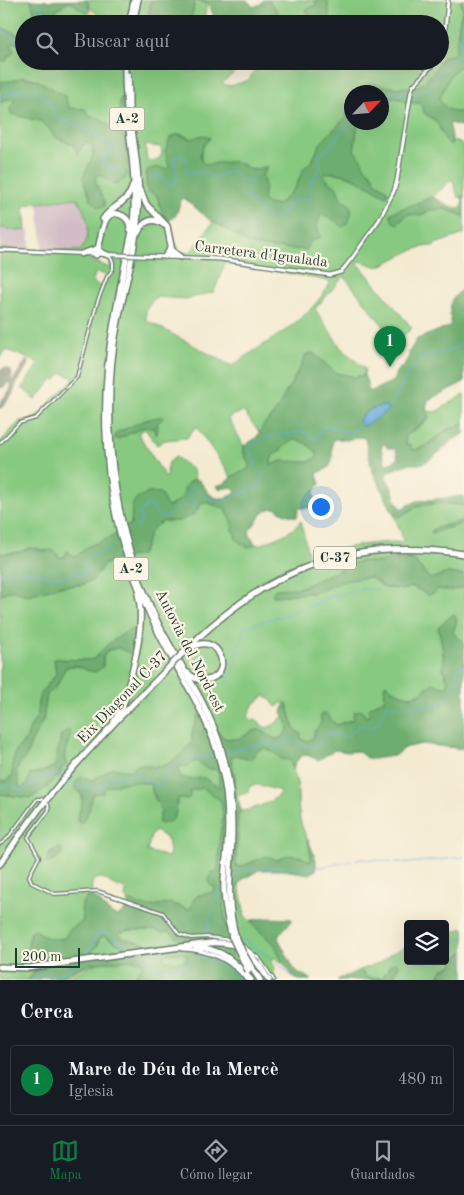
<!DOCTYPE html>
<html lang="es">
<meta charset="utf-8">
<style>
body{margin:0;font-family:"Old Standard TT",serif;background:#20242c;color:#f1f3f6}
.controls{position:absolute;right:15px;bottom:15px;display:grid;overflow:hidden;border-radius:5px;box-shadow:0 5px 20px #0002}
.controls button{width:45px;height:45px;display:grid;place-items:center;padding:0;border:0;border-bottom:1px solid #363941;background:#171b24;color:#f1f3f6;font:25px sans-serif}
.compass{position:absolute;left:344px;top:85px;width:45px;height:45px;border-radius:50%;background:#171b24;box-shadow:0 5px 20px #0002;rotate:64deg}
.scale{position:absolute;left:15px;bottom:12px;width:65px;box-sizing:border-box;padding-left:5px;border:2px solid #1f3d34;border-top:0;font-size:14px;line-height:18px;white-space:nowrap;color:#1f3d34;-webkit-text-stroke:4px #fcf5e5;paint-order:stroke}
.you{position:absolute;left:320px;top:506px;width:18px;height:18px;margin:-12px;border:4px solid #fff;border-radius:50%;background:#1a73e8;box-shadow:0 0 0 8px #1a73e833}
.badge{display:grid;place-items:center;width:32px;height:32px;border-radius:50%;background:#0b8043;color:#fff;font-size:16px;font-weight:700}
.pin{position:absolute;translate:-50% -41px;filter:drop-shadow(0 1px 2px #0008)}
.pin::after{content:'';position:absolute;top:26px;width:18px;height:15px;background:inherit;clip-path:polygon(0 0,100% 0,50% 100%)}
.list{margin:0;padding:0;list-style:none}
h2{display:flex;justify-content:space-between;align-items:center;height:65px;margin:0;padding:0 20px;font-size:21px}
h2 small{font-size:16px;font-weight:400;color:#9ea1a6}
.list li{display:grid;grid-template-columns:32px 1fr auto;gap:15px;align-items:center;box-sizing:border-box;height:70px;margin:0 10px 10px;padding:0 10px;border:1px solid #363941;border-radius:5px}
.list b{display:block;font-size:19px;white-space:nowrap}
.list p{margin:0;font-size:16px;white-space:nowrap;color:#9ea1a6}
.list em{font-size:16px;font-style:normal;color:#9ea1a6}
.icon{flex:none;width:28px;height:28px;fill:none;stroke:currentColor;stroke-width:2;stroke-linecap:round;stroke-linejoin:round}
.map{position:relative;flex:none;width:464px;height:980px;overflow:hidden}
.search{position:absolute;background:#171b24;box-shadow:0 5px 20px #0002;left:15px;right:15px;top:15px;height:55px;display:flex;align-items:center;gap:12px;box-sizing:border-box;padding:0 18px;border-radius:28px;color:#9ea1a6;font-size:19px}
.sheet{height:145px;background:#171b24}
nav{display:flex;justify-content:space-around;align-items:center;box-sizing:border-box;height:70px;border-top:1px solid #363941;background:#171b24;font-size:14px;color:#9ea1a6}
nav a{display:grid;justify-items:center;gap:2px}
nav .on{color:#0b8043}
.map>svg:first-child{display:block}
.industrial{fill:#d2bdc6}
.green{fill:#88c981;stroke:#54835a;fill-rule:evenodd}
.forest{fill:#6ead6f;stroke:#467552;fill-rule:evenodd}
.sand{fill:#eeda9e;stroke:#868c69}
.water{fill:#66aadb;stroke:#427488}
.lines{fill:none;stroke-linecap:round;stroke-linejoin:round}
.stream{stroke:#66aadb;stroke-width:1}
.taxiway{stroke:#899482;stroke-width:5.5}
.runway{stroke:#899482;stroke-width:15}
.street-casing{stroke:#697a6b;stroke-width:4.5}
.secondary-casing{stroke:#697a6b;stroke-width:5.5}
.highway-casing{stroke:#697a6b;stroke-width:8}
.street{stroke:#fff;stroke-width:2}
.secondary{stroke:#fff;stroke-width:3}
.highway{stroke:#fff;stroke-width:5}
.secondary-bridge-casing{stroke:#697a6b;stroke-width:5.5;stroke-linecap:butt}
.highway-bridge-casing{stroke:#697a6b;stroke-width:8;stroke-linecap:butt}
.secondary-bridge{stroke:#fff;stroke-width:3}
.highway-bridge{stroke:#fff;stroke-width:5}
.labels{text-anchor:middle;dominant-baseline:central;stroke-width:4.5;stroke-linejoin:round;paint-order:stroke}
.shield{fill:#fcf5e5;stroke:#617469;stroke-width:1}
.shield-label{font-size:14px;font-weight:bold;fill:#1f3d34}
.street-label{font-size:15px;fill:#1f3d34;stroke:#fcf5e5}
</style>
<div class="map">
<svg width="464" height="980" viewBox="0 0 464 980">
<rect width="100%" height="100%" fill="#fcf5e5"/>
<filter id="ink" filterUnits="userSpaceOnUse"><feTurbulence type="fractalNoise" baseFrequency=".02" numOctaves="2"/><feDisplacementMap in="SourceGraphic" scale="10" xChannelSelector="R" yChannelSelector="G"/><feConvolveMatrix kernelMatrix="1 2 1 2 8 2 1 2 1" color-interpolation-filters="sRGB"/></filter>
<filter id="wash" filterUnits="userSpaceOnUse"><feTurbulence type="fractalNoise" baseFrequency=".0096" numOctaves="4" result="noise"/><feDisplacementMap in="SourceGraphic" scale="20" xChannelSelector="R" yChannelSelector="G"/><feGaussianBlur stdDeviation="1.12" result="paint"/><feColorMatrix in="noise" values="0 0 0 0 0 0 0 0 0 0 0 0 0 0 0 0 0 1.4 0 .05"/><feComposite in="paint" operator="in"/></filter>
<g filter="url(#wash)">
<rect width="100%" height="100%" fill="#f3ead0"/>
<!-- industrial -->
<g class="industrial">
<path d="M77 198 84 211 88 233 83 248 81 251 43 250 38 203Z"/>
<path d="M0 228 29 231 30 250 0 249Z"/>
</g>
<!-- green -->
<g class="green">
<path d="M0 0H31L35 14 40 19 41 24H24V37L0 27Z"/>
<path d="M87 0H151L147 24H116L111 19 104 24H101L96 12 90 8Z"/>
<path d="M199 0 207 4 203 24 188 21 192 15 195 1Z"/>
<path d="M269 0H316L315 6 306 9 310 18 317 24C298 24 287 27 276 9 274 6 271 4 269 0Z"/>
<path d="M327 0H461L463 10 460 18 455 52 452 55 444 56 429 77 417 87H383L373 83 363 86 357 92H352L349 109 344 119 320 144 312 161 304 168 296 186 287 197 277 205 266 204 263 199 264 191 262 175 267 168 265 167 251 170C247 168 244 165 240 163 234 161 213 163 207 165 195 161 204 145 208 136 202 135 197 136 192 139L181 134 172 136 166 149 169 167 167 169C159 168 152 166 146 173L147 189 157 196 162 211 170 223 175 242 181 252 190 253 214 221 249 244 263 247 306 250 311 241 321 237 317 226 321 215 336 220 351 211 350 206 339 197 337 188 327 180 324 175 325 173C348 171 367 185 386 196L387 190 375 182 372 174 366 169 354 150 358 123 382 122V96L393 97 412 103H420L425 114 437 122 446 142H452V140L464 145V195L462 198 458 197 453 180 450 181 434 196 391 213 392 220 399 223 408 214 422 215 430 210 445 209 464 216V234L435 244V246C415 245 396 259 378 267L360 261 357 262 412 328 402 337 389 333 344 276 315 309 341 348 365 369 364 375 356 377 336 373 313 353 306 354 301 366 273 416 265 423 260 433 243 411 228 418 244 446V454L250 465 246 471 231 477 196 426 187 438 165 440 157 445 145 429 138 433 165 477 168 476C166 466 167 462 176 457L193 470 195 480 187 483 183 497 167 508 153 492C130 497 133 505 131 524L112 537 89 546 75 557 65 556 60 558 56 552 51 550 46 551 36 548H29L20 552 0 554V442L20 421 32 419 36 417 74 378 63 373H61L56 380 53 379 36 400 22 388 39 363 7 350 0 357V249L80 251C94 236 87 213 77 198L24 205 26 231 0 228V103L7 99 16 100 10 109 11 114 40 121 48 127 55 137 74 145 78 154 85 142 92 145C95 153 91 166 85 172 84 191 90 193 105 202L96 187 95 178 98 174 112 184 117 183 126 178 128 144 122 97 120 99V120L113 128 99 118 89 115 85 109 69 108 64 95 32 78 24 77 12 81 0 82V58L1 59 7 58 12 54 11 44 13 42 24 45V61H49L53 64 58 61H71L72 64 106 61H189L186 69C196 76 206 63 216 61 222 60 230 61 236 61L234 73 223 82V84L230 86 249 80 257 66 266 61H440V24H328L330 18ZM145 145 161 147 162 153 160 158 153 161 147 160ZM93 258H109L111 267 110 268 91 260ZM225 263 294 274 331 282C306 325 270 338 232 366L146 320V310L155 297 187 299 214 292ZM96 272 106 275 102 287 94 283 93 280ZM162 416V419L157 424V433L155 434C154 431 154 427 151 426 145 424 124 436 118 439L116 433 146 420Z"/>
<path d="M70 1 88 13 90 11 89 19C78 19 68 29 56 21L55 11Z"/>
<path d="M459 67 464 68V110L456 113 449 109 439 100 451 74Z"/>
<path d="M464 395V424L448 429 422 448 412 450 405 442V437L428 420 429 418 426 410 433 412 437 411Z"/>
<path d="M293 440C304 440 310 446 317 453V457L309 462 282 461 271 465C270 455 276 454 283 448 287 445 288 442 293 440Z"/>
<path d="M205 502C210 504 216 504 221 506 230 510 232 524 233 532L254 546 255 544 260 545C274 538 292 534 301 521L309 559C338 547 372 542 403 542L401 532 393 513 399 517 416 507 425 505 446 503 464 506V520L433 529 432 533 464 523V575L448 573 430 579 414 560 411 559C400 560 390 561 379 562 372 563 365 561 358 562L300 588 276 589 273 596 312 593 345 581 369 577 386 588 402 590 413 587 428 595 431 594 438 589 450 591 464 587V642L453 633 457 620 452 615 438 628 442 644 444 663 443 670 449 684 444 688 427 687C414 702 399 695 386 684L385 699 370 707 369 716 366 717 360 711 354 712 352 720 336 725 327 714 321 715V724L315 730 313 738 308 741 302 740 300 733 294 728 287 703H282L276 707 269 698 264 696 253 705 248 716 250 719 259 721 261 725 267 728 275 724 284 715 289 728 286 734 279 739C270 739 264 729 257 730 244 731 247 744 224 738L219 732 209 728 198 715 192 732V743C183 752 170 767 156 767 149 767 145 764 137 765 129 775 125 768 115 769 109 769 98 777 93 780L83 777 75 788C89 800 78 807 77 821L80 823C90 817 90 803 93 793L103 792 105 788C118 782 135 781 150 784 152 788 152 792 154 796 160 808 163 808 158 822L161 824 174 818 175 808 178 798 185 799 190 797V791L203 788 221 800 222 804 223 820 220 834 218 871 213 872 209 876V884L215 888V890L210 894 198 895 193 901 190 910 170 903 148 907 136 904 125 898 126 891C123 887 120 888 115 886 111 884 108 880 105 879 91 874 90 887 93 896H90L83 901 81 910 83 921 69 930 66 938 49 939 34 929 29 933 28 947 32 951H36C45 965 35 969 28 980H0V794L31 798 47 787 53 780 60 776 62 768 66 765 64 755 71 733 68 730 61 736 55 766 42 772 34 773 29 775 27 784 22 788H20L16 771 21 761 26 757 30 745 43 720 47 694C61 686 58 678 66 668 78 662 84 671 95 672L103 665V657L108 650 118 648 130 653 136 628 127 632 108 644 94 659 87 660 54 659 56 674 41 692 38 703 39 711 37 718 29 730 27 738 16 750 13 761 12 776 3 782 0 781V596L6 591H13L28 595 60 586 82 585 93 580 103 565 120 558 141 555 145 547 149 534 154 527 163 521H180L194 514 201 503ZM155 831 168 839 170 852 168 857 147 851 151 836ZM61 848 62 852 56 860 45 863 51 851Z"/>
<path d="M264 748 275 752 290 760C292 767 295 775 297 783 299 797 297 812 302 826 305 836 314 852 310 862L300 856 284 857 277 860 264 857 240 867 236 866 238 815 241 811C250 811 277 801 280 792L278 790C268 789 259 782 250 786L247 793 237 796 235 790V779L231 757 237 755 245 759 253 758 257 750Z"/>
<path d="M197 761 206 768 218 770 220 788 204 778 189 779 181 777 178 770 180 766H189L193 762Z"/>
<path d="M239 885 245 916 275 945 283 963 275 958 271 959 275 968 274 977 276 980H245L232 960V948L225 920 223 903 227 891Z"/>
<path d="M464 928V952L459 955 451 966 442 970 436 980H428L422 977 417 979 404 977 395 980V974L399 965 388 968 383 978H367L360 970 381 962 392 953 408 946V961H445V934Z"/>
<path d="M129 930C137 931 144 930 152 930 159 930 162 933 169 931L182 941 179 944 151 945 121 937 119 933Z"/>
<path d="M104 936 120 945 127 951 108 954 91 953V951L97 947 99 939Z"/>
<path d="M183 953 187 955 183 962H173L163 959 166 954Z"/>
<path d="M136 960 141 961 143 964C142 970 137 972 135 977L137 980H62L96 963Z"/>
</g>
<!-- forest -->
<g class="forest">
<path d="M31 0 48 1 87 0 90 11 88 13C80 11 75 2 67 2L55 11 56 24H41L40 19 35 14Z"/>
<path d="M151 0H247L253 7 261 4 263 0H269C274 10 281 17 290 24H213V14L209 5 198 0 195 1 192 15 187 22 149 14Z"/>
<path d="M316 0H327L330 18 328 24H317L310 18 306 9 315 6Z"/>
<path d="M460 0H464V68L459 67 451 74 439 99C445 109 454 116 464 110V127L449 123 452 137 451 145 446 142 437 122 424 112 420 103H406C402 97 389 96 382 96V92H357L363 86 370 83C381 86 407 91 418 86 430 82 438 66 444 56L452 55 455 52 460 18 463 10Z"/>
<path d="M0 27 24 37V45L15 42 11 44 14 52 7 58V61H3L0 58Z"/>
<path d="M22 77 37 80 64 95 69 108 85 109 89 116 99 118 113 128 120 120V99L122 97 128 144 127 175 126 178 115 184 101 175 96 176C93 188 106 196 104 207H98L91 200 83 177C87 167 96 156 92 145L85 142 78 155 74 145 55 137 48 127 40 121 11 114 10 109 15 100 7 99 0 103V82L12 81Z"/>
<path d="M351 99 352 122 358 123 354 150 361 159 366 169 374 176 375 182 387 190 388 195 386 196C367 185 348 170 325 173L324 175 327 180 337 188 341 199 350 205C353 213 350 223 343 227 337 222 328 215 321 215 316 223 315 230 321 237L311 241 306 250 263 247 247 243 226 229 211 221 184 198C176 204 181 215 170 220H167L162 211 157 196 148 191 146 183 147 170 157 167 167 169 169 167 165 151 170 138 178 134 192 139C198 136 204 133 210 138 208 141 204 144 202 148 199 154 200 163 207 165 212 163 233 161 238 162 243 164 247 169 252 170 258 170 262 167 268 168L262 175 265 185 263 199 267 204 277 205 287 197 296 186 304 168 312 161 320 144 344 119 349 112Z"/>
<path d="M463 195H464V216L445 209 430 210 420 216 408 214 398 224 393 222 391 216V213L432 197C442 200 447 208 459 208L462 205Z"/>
<path d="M464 288V382L428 400 426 410 429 418 405 437 406 444 411 445 412 450C426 449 434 439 444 432 451 428 457 426 464 424V434C448 440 440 455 425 462 420 465 415 464 409 464 402 465 389 470 385 476L392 488 396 501 401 509 417 501 464 496V506C448 503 432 502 416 507 410 509 405 514 399 517L393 513 372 470 365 438 358 437 347 440 334 439C329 447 336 460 328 468 324 471 320 471 317 474L320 484 314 492 316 508H300L298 511 297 517 285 514 275 508C262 508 257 523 249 531L250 535 255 544 254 546 248 547 236 540 231 519 224 508 204 502 201 503 195 514 180 521H163L154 527 149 534 145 547 141 555 120 558 103 565 93 580 84 584 60 586 28 595 13 591H7L0 596V554L20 552 29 548 46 551 53 550 60 558 65 556 67 551 75 557 89 546 112 537 131 524C133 510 128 500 144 495 149 493 154 492 160 493L168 508 182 498 185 486 193 480H199C211 495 212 503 233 495L236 491 232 487 220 489 216 486 225 483 231 477 248 469 250 465 244 454V446L256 438 265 423 273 416 301 366 306 354 313 353 336 373 356 377 364 375 368 385V391H372L393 381 396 372 404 365 409 356V352L417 339 450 326C452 320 450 319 450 313 449 301 455 295 464 288ZM384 406 388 410 375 418 366 425 360 419C366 410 374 406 384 406ZM293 440C304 440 310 446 317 453V457L309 462 282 461 271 465C270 455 276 454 283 448 287 445 288 442 293 440ZM383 444H386L387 448H393L396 450 398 457 393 462 387 464 385 462 381 449Z"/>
<path d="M162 416 163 418 157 424V433L156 435 153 428 144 427 118 439H115V434L118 432 146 420Z"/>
<path d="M464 520V523L431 533 432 530 436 528Z"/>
<path d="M392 559 398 561 414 560 430 579 448 573 464 575V587L453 590 438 589 434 593 428 595 413 587 401 590 395 588H385L373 578 367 577 345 581 317 592 273 596V592L276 589 300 588 354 563 362 561 377 563Z"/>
<path d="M454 614 457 620 453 633 464 642V749L422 744 404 748 394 756 373 759 367 758 357 751 347 752 335 750 318 760 307 755 301 756 295 763 293 771 290 760 281 759C276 754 267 745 259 750 255 752 253 757 251 760L237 755 231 757 235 779V790L241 809 237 817 238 839 235 859 236 866 240 867 266 856 277 860 287 855 301 857 310 862 311 859 308 839 316 860V870L310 874 283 870H259L242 880 239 885 227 891 223 905 225 920 233 952 232 960 245 980H178L171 978C164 980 152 978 143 977L141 980H137L136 976 143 964 141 961 136 960C123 961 109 961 97 963 76 966 71 980 46 977L36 980H28C36 968 45 968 38 952L30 951 28 947 30 932 36 930C49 941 47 938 64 939L69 930 83 921C82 910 78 902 90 896 101 898 106 913 116 916 124 913 127 909 128 900L148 907 170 903 190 910C192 906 192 901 195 898 200 892 209 896 215 890V888L209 884V876L213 872 218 871 220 834 223 820 222 804 220 800 203 788 190 791V797L188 799 178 798C174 815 180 819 161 824L158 822C163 808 160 808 154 796 152 792 152 788 150 784 135 781 118 782 105 788L103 793 93 794C90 803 90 817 80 823L77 821C78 812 87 801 80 792 78 790 75 788 74 786 81 773 82 778 93 780L112 768 130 771 139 764C145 764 149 767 155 767 170 768 183 752 192 743V732L199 714 209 728 219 732 224 738C246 743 248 729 259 730 265 731 270 738 277 739L283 736 288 730 287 722 282 712 285 704 287 703 294 728 300 733 302 740 308 741 313 738C315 727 320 727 322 720L320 717 322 714H327L336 725 352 720 354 712 362 710 366 717 369 716V708L385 699 384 686 386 684C395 692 408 700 420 694 425 691 428 686 433 683L442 687H447L448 681 443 669 444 663 442 644 438 627ZM196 761 206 768 218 770 220 788 204 778 189 779 181 777 178 770 180 766H189L193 762ZM129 930C137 931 144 930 152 930 160 930 159 934 169 931L181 941 179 944 152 945 123 939 119 933ZM104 936 120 945 126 951 108 954 91 953 92 951 97 947 99 939ZM181 953 187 955 184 961 175 962 163 959 166 954Z"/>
<path d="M136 628 130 653 118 648 108 650 103 657V667L95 672C84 671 78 662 66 667 59 677 61 686 47 694L43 720 30 745 27 756 20 763 16 771 20 788H22L27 784 30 774 42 772 55 766 61 736 68 730 71 733C68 744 61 755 67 765L62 768 59 776 53 780 47 787 31 798 0 794V781H7L12 776 13 761 16 750 27 738 29 730 38 714V703L40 694 56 674 54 659 87 660 94 659 108 644 126 632Z"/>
<path d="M61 848 62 852C59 859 52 863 45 863L51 851Z"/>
<path d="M267 918 292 919C289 926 280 931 278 938L293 967 298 972 312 980H299L293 976 283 963 275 945 255 927 251 920Z"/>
<path d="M464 952V980H436L442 970 451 966 459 955Z"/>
<path d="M396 962 399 965 395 974V980L407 976 412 979 422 977 428 980H337L360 970 367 978H383L389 966Z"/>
</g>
<!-- sand -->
<path class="sand" d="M90 8 96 12 101 24H81L82 20 89 19Z"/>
<!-- water -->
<path class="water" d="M384 406H387L388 410C381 415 369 425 362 426L359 420C365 411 374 407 384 406Z"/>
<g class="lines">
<!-- stream -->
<g class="stream">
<path d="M38 0 49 24"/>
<path d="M0 29 24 42"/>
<path d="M362 92 367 91 373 92"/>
<path d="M382 93 409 95"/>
<path d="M413 95 419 94 429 88 451 60 460 57 464 19"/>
<path d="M0 97C13 90 37 86 48 100 51 104 52 110 55 115 73 127 99 130 112 150L111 153 101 159 104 164 123 174"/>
<path d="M152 177 160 175 170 185 176 182 177 178 174 157C180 155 184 155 188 161L186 172 190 174 204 172 215 178 227 171H233L241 180H249L253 183 245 195C248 201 252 201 257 205 260 208 261 212 265 214 278 223 287 210 292 200H309L311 197C307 181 314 180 321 167L319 162V154L327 149 352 120"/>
<path d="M388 407 392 403 393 398 401 389 402 383 408 373 422 358 430 354 445 352 464 343"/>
<path d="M137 529 141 518 139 513 147 505 153 506 156 515 162 517C177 516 176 501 193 508L196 504 187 492 191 488C199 489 202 495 209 498 225 503 234 498 247 491 254 488 259 486 263 479 260 467 250 461 250 449 259 435 276 436 291 434 295 433 299 431 303 432 307 433 310 437 313 439 320 437 319 430 324 426L346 432 354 430 361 423"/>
<path d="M0 574 25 571 52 576 64 577 75 573 83 576 87 571 85 563C90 553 101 550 111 550"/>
<path d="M226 684C237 666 237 646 245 627L312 606 324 598 363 589H378"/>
<path d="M224 752 265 743 279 746 292 740 309 747 316 745 328 733 348 736 359 725 375 727 388 706C403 703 429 708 439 704 447 701 453 690 458 684L456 669 464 666"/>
<path d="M67 779C78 787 90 790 103 787 112 770 113 779 127 778 130 778 135 775 138 774L155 786 160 784 170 769 186 758 207 757 216 755"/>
<path d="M0 787 12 784 17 790 33 785 41 779 59 774 64 777"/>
<path d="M232 879 236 874 255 869 291 867H321L362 859 410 863 464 857"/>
<path d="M241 941 244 940 264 953 297 980"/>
<path d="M207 942C208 925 210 902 222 889"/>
<path d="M445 943 464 938"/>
<path d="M218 949 226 946"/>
<path d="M139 955 160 969 184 968 195 955C211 960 228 966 238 980"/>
<path d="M204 958 205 953"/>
<path d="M80 959 93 944 98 933H109L117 941 134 952"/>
<path d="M32 980 36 976C50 975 66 975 76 964"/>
<path d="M400 980 416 961"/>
</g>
<!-- taxiway -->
<g class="taxiway">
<path d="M3 378 14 383 27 363"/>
<path d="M0 406 12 391 14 383"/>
</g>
<!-- runway -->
<path class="runway" d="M0 381 5 375"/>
</g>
</g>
<g filter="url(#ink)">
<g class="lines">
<defs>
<g id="street">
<path d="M0 443 19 423 36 418 77 377 97 303 107 277 113 269V262L109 255"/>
<path d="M48 804 49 810 28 837 39 857 29 876 32 883 55 894 97 891 163 913 179 934 191 938 207 937 232 940"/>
<path d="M0 844 7 839 37 799H42"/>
<path d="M241 944 259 958 274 980"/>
</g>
<g id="secondary">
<path d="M440 56 443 49 448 0"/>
<path d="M0 250 119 255"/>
<path d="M139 256 220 259 330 275 341 272 352 258 379 220 394 191 397 180 411 92 413 86 436 61"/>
<path d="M182 949C208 950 231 959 247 980"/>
</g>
<g id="highway">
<path d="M129 24 134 0"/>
<path d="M133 24 138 0"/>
<path d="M125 61C123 116 139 169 133 224 132 234 129 245 127 255 122 277 118 300 114 322 101 391 103 465 120 533 131 573 147 611 166 647 187 686 211 722 221 766 228 792 229 820 227 847 226 862 223 877 224 892 225 907 228 922 232 937"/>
<path d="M128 75C129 85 129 95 129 106 133 142 141 176 138 212 136 249 125 285 118 321 109 364 108 407 111 450 116 510 132 571 159 625 180 666 208 704 221 748 229 774 232 801 232 828 232 865 225 897 235 934"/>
<path d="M141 191 146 204 167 226 172 251 170 256"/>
<path d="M103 219C112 204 128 205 133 185"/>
<path d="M138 233C143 221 153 216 164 225"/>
<path d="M99 249 100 252 108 255"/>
<path d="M172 251 180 257"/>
<path d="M81 254 96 249"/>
<path d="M96 255C102 245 100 203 123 216 128 219 130 224 130 229"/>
<path d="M165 256 169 251 170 246"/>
<path d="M181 655C262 571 347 536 464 554"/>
<path d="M188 673C193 678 198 681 206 680 235 676 220 630 191 648"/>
<path d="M114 721 121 710 125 699C133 668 146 625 138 594"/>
<path d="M0 864C30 818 64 776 102 736 124 712 148 689 171 665"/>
<path d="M196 947C221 948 235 962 251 980"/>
<path d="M0 967 28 968 210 943C243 941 252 954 269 980"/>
<path d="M252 968 260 980"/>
</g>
</defs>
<!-- street casing -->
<use href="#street" class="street-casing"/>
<!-- secondary casing -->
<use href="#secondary" class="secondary-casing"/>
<!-- highway casing -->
<use href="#highway" class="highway-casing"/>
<!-- street -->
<use href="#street" class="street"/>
<!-- secondary -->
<use href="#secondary" class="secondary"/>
<!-- highway -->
<use href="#highway" class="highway"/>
<defs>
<path id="secondary-bridge" d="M119 255 139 256"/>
<g id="highway-bridge">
<path d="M171 665 181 655"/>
<path d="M235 934 242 951 252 968"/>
<path d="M232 937 248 971"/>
</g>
</defs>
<!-- secondary-bridge casing -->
<use href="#secondary-bridge" class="secondary-bridge-casing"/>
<!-- highway-bridge casing -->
<use href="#highway-bridge" class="highway-bridge-casing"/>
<!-- secondary-bridge -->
<use href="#secondary-bridge" class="secondary-bridge"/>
<!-- highway-bridge -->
<use href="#highway-bridge" class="highway-bridge"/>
</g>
</g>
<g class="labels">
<!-- shield labels -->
<g class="shield">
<rect x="109.5" y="107.5" width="35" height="23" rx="4"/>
<rect x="314" y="546.5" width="42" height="23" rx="4"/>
<rect x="113.5" y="557.5" width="35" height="23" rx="4"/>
</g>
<g class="shield-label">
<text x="127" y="119">A-2</text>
<text x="335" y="558">C-37</text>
<text x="131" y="569">A-2</text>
</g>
<!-- street labels -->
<g class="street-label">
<text transform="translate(261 255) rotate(7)">Carretera d'Igualada</text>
<text transform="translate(189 651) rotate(63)">Autovia del Nord-est</text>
<text transform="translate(123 698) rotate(-46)">Eix Diagonal C-37</text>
</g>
</g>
</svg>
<div class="controls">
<button><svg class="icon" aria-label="layers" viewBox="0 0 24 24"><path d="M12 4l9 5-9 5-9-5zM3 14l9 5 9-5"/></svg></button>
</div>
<svg class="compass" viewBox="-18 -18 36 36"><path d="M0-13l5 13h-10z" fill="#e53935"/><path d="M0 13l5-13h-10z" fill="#9ea1a6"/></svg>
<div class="scale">200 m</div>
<div class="you"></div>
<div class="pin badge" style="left:390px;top:367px">1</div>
<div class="search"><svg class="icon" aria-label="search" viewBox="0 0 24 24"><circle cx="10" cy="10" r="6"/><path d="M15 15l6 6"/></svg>Buscar aquí</div>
</div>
<section class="sheet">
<h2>Cerca<small></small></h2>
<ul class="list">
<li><span class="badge">1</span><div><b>Mare de Déu de la Mercè</b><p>Iglesia</p></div><em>480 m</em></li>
</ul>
</section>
<nav>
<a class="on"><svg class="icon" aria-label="map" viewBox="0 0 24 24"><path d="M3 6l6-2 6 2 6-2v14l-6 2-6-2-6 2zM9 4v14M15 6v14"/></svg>Mapa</a>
<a><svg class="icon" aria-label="directions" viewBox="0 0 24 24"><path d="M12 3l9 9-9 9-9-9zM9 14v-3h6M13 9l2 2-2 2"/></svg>Cómo llegar</a>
<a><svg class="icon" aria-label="saved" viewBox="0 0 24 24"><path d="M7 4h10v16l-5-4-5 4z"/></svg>Guardados</a>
</nav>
